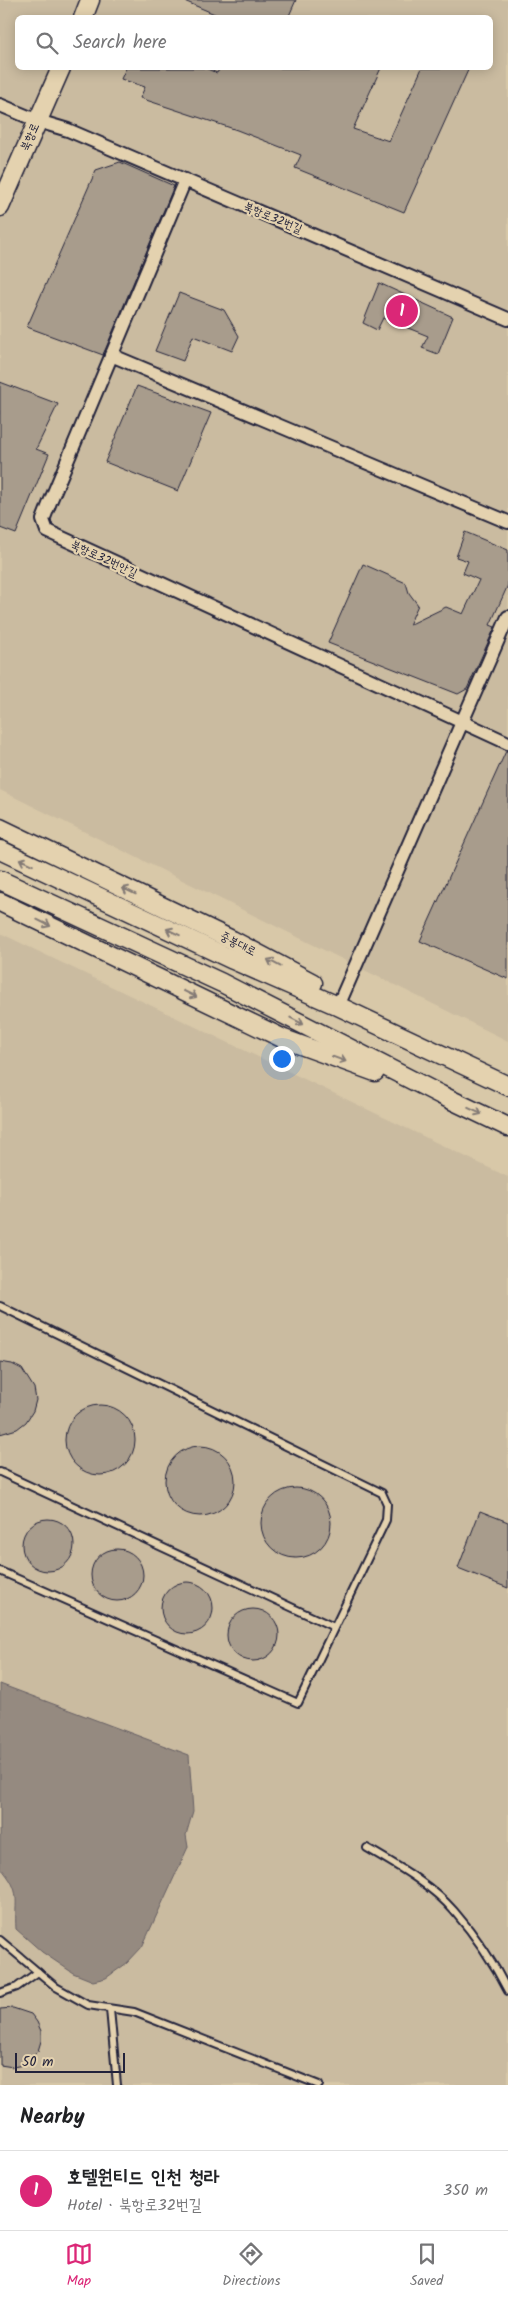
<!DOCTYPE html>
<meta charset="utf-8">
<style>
body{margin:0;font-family:Kalam,"Poor Story",sans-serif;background:#f2f2f2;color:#202124}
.scale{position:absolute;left:15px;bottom:12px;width:110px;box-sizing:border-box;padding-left:5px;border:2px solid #22223b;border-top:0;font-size:14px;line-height:18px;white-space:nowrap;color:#22223b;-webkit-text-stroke:4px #e4d2af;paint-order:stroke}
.you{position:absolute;left:281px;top:1058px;width:18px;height:18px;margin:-12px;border:4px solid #fff;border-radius:50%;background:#1a73e8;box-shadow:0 0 0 8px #1a73e833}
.badge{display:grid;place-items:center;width:32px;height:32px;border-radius:50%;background:#db2777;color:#fff;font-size:16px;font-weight:700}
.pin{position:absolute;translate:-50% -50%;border:2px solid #fff;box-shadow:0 1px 5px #0006}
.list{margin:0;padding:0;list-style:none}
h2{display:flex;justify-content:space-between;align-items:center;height:65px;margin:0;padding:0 20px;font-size:21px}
h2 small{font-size:16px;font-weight:400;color:#757577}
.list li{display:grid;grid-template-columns:32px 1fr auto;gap:15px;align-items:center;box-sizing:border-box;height:80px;padding:0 20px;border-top:1px solid #e0e0e0}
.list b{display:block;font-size:19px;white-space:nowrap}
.list p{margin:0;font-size:16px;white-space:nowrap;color:#757577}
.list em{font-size:16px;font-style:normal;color:#757577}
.icon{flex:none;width:28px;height:28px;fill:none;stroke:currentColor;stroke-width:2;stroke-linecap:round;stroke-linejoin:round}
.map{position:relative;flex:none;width:508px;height:2085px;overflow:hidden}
.search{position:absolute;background:#fff;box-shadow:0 2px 12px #0003;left:15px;right:15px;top:15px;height:55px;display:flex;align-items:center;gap:12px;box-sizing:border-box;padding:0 18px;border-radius:8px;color:#757577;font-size:19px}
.sheet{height:145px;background:#fff}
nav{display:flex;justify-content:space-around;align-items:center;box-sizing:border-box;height:70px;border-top:1px solid #e0e0e0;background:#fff;font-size:14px;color:#757577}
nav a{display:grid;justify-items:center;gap:2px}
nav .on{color:#db2777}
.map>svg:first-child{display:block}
.built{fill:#cabba0;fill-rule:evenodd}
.water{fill:#958a80;stroke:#676064}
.building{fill:#a89c8c;stroke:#22223b}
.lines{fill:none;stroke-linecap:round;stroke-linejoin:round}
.lane-casing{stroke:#22223b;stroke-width:10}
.street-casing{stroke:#22223b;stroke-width:16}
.secondary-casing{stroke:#22223b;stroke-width:21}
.lane{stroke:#e4d2af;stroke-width:6}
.street{stroke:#e4d2af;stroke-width:12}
.secondary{stroke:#e4d2af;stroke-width:18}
.oneway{stroke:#837a75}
.labels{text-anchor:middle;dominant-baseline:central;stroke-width:4.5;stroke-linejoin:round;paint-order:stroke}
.street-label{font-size:12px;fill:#22223b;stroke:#e4d2af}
</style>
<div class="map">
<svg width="508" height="2085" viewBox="0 0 508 2085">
<rect width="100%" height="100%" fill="#d8c8a8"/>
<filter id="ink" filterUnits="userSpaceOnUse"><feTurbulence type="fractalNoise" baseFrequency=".02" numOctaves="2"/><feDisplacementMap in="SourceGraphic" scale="10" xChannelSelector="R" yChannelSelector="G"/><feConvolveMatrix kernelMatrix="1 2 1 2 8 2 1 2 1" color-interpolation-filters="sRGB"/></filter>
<g filter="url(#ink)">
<!-- built -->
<g class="built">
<path d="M0 0H508V1041L0 790ZM18 18H490V68H18Z"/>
<path d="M0 933 508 1177V2085H0Z"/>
</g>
<!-- water -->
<path class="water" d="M0 1684 189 1755 193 1811 186 1835 188 1847 142 1947 127 1963 106 1978 93 1981 73 1973 42 1952 16 1929C14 1899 23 1893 0 1867Z"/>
<!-- building -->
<g class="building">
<path d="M182 0H296L288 18H224Z"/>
<path d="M126 68H205L217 73 220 68H381L353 129 389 141 422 68H469L404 212 295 168 301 155 237 130 140 98 145 87 121 79Z"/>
<path d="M120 162 174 186 103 355 27 327 96 170Z"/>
<path d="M379 283 453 317 438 354 422 348 428 336 383 318 377 330 363 323Z"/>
<path d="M179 293 224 310 239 336 232 351 193 336 183 361 155 351Z"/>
<path d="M0 382 58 404 36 449 49 454 16 534 0 528Z"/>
<path d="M137 386 211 413 178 491 105 462Z"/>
<path d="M465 532 508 550V585L490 625 495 627 467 689 458 694 328 643 363 564 406 583 409 593 418 605 409 625 446 607 463 614 479 580 463 573 468 561 456 557Z"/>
<path d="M506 751H508V979L420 941Z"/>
<path d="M0 1362 12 1364 22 1369 34 1388 36 1400 33 1411 26 1422 17 1429 0 1434Z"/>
<circle cx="100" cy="1440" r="35"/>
<circle cx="200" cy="1481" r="35"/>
<circle cx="296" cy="1523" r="35"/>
<path d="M480 1511 508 1522V1588L458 1568Z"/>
<circle cx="48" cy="1545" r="26"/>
<circle cx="117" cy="1575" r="26"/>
<circle cx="187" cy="1608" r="26"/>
<circle cx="253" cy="1635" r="26"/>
<path d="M13 2008 31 2014 37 2022 41 2031V2041L38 2051 23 2065 13 2067 0 2065V2009Z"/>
</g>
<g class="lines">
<defs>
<g id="lane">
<path d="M0 1306 382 1493 387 1504 386 1520 298 1703 0 1571"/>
<path d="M0 1472 334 1627"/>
<path d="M367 1848C396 1865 432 1885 454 1911 475 1935 494 1963 508 1991"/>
<path d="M0 1940 56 1987 88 2005 134 2012 319 2085"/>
<path d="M0 1993 17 1987 38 1972"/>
<path d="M110 2009 117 2085"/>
</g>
<g id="street">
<path d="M0 105 38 121 68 130 508 319"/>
<path d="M185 180 50 502 43 520 47 531 508 743"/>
<path d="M111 355 508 522"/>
<path d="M338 1006 508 617"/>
</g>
<g id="secondary">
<path d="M83 18 90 0"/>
<path d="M0 207 61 68"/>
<path d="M0 828 232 940 313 983"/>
<path d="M0 850 233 960 338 1006 508 1086"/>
<path d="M0 880 222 983 441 1095 508 1127"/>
<path d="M0 902 284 1039 375 1072"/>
</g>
</defs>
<!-- lane casing -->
<use href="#lane" class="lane-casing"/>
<!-- street casing -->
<use href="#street" class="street-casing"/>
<!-- secondary casing -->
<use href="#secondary" class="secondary-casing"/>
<!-- lane -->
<use href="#lane" class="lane"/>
<!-- street -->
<use href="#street" class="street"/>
<!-- secondary -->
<use href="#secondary" class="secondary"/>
</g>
<!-- one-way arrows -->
<defs><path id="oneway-shaft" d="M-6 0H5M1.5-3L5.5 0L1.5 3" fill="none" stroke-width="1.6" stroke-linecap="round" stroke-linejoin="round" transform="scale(1.25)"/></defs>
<g class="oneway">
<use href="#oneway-shaft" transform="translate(26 862) rotate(-155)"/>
<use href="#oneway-shaft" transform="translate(129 891) rotate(-154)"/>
<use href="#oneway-shaft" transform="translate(44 923) rotate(26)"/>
<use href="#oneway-shaft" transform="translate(173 932) rotate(-155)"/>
<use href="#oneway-shaft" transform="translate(274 963) rotate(-152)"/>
<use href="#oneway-shaft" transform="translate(190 994) rotate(26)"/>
<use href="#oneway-shaft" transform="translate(297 1021) rotate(27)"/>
<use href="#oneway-shaft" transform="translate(339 1059) rotate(20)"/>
<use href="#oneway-shaft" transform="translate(475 1111) rotate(25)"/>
</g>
</g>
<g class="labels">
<!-- street labels -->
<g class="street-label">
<text transform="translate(30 137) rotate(-66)">북항로</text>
<text transform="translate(273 218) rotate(23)">북항로32번길</text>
<text transform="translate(104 559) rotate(25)">북항로32번안길</text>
<text transform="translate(238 944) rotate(27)">중봉대로</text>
</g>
</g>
</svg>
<div class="scale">50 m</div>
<div class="you"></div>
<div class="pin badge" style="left:402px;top:311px">1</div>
<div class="search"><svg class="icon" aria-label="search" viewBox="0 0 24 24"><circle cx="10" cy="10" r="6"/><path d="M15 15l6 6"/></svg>Search here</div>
</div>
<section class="sheet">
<h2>Nearby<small></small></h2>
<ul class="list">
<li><span class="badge">1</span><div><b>호텔원티드 인천 청라</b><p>Hotel · 북항로32번길</p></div><em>350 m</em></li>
</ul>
</section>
<nav>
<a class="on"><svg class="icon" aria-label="map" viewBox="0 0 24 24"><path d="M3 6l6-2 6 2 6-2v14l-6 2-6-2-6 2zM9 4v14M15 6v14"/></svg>Map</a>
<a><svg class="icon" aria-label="directions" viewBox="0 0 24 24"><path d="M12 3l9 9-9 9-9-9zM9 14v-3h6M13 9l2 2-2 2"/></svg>Directions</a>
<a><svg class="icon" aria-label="saved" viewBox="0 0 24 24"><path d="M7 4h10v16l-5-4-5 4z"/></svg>Saved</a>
</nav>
